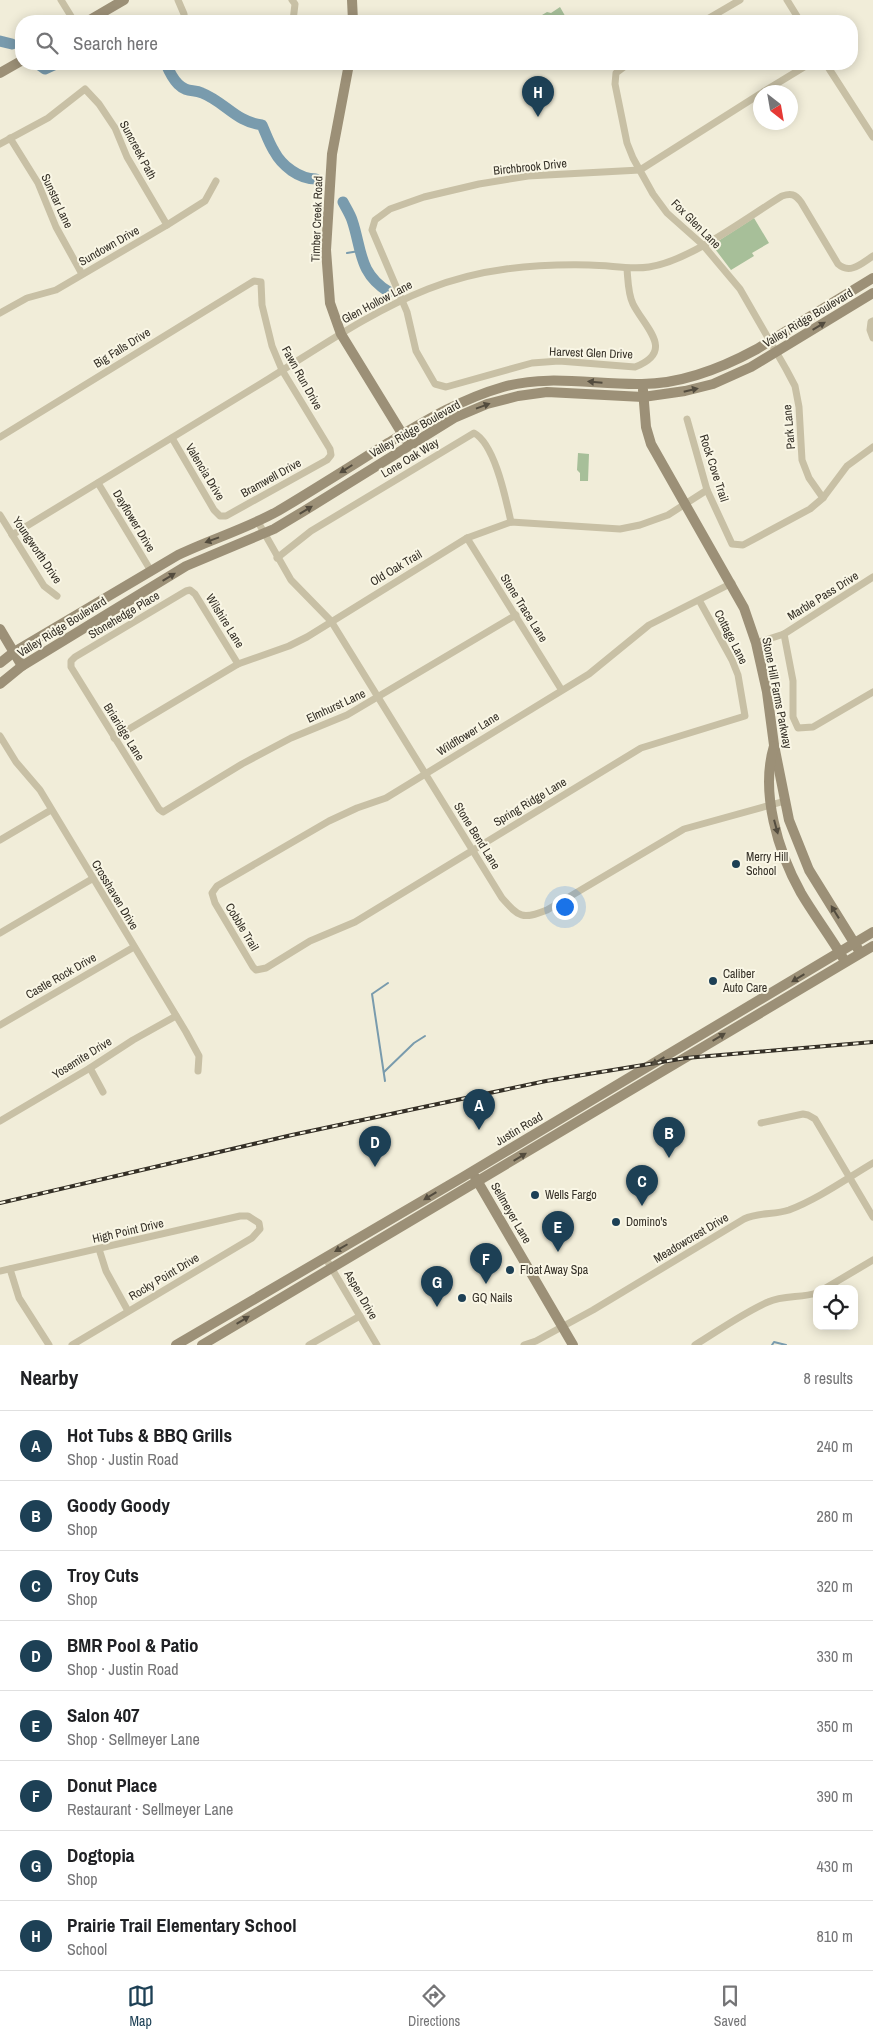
<!DOCTYPE html>
<meta charset="utf-8">
<style>
body{margin:0;font-family:"Archivo Narrow",sans-serif;background:#f6f6f6;color:#202124}
.controls{position:absolute;right:15px;bottom:15px;display:grid;overflow:hidden;border-radius:10px;box-shadow:0 2px 12px #0003}
.controls button{width:45px;height:45px;display:grid;place-items:center;padding:0;border:0;border-bottom:1px solid #e0e0e0;background:#fff;color:#202124;font:25px sans-serif}
.compass{position:absolute;left:753px;top:85px;width:45px;height:45px;border-radius:50%;background:#fff;box-shadow:0 2px 12px #0003;rotate:149deg}
.you{position:absolute;left:564px;top:906px;width:18px;height:18px;margin:-12px;border:4px solid #fff;border-radius:50%;background:#1a73e8;box-shadow:0 0 0 8px #1a73e833}
.badge{display:grid;place-items:center;width:32px;height:32px;border-radius:50%;background:#1d4055;color:#fff;font-size:16px;font-weight:700}
.pin{position:absolute;translate:-50% -41px;filter:drop-shadow(0 1px 2px #0008)}
.pin::after{content:'';position:absolute;top:26px;width:18px;height:15px;background:inherit;clip-path:polygon(0 0,100% 0,50% 100%)}
.list{margin:0;padding:0;list-style:none}
h2{display:flex;justify-content:space-between;align-items:center;height:65px;margin:0;padding:0 20px;font-size:21px}
h2 small{font-size:16px;font-weight:400;color:#757577}
.list li{display:grid;grid-template-columns:32px 1fr auto;gap:15px;align-items:center;box-sizing:border-box;height:70px;padding:0 20px;border-top:1px solid #e0e0e0}
.list b{display:block;font-size:19px;white-space:nowrap}
.list p{margin:0;font-size:16px;white-space:nowrap;color:#757577}
.list em{font-size:16px;font-style:normal;color:#757577}
.icon{flex:none;width:28px;height:28px;fill:none;stroke:currentColor;stroke-width:2;stroke-linecap:round;stroke-linejoin:round}
.map{position:relative;flex:none;width:873px;height:1345px;overflow:hidden}
.search{position:absolute;background:#fff;box-shadow:0 2px 12px #0003;left:15px;right:15px;top:15px;height:55px;display:flex;align-items:center;gap:12px;box-sizing:border-box;padding:0 18px;border-radius:20px;color:#757577;font-size:19px}
.sheet{height:625px;background:#fff}
nav{display:flex;justify-content:space-around;align-items:center;box-sizing:border-box;height:70px;border-top:1px solid #e0e0e0;background:#fff;font-size:14px;color:#757577}
nav a{display:grid;justify-items:center;gap:2px}
nav .on{color:#1d4055}
.map>svg:first-child{display:block}
.green{fill:#a7bf99}
.lines{fill:none;stroke-linecap:round;stroke-linejoin:round}
.stream{stroke:#799bad;stroke-width:2}
.river{stroke:#799bad;stroke-width:11}
.street{stroke:#c8c0a5;stroke-width:7}
.secondary{stroke:#9c9077;stroke-width:10}
.rail-casing{stroke:#342f26;stroke-width:4}
.rail{stroke:#f9f6e5;stroke-width:2;stroke-dasharray:5.5;stroke-linecap:butt}
.oneway{fill:#534c3e}
.poi-dot{fill:#1d4055;stroke:#f9f6e5;stroke-width:2}
.labels{text-anchor:middle;dominant-baseline:central;stroke-width:4;stroke-linejoin:round;paint-order:stroke}
.street-label{font-size:12px;fill:#342f26;stroke:#f9f6e5}
.poi-label{font-size:12px;fill:#342f26;stroke:#f9f6e5;text-anchor:start}
</style>
<div class="map">
<svg width="873" height="1345" viewBox="0 0 873 1345">
<rect width="100%" height="100%" fill="#f1edd9"/>
<!-- green -->
<g class="green">
<path d="M560 7 568 21H532L547 12 551 13Z"/>
<path d="M754 218 769 243 752 253 754 256 731 270 712 245Z"/>
<path d="M578 453 589 454 588 481H580V473L577 470Z"/>
</g>
<g class="lines">
<!-- stream -->
<g class="stream">
<path d="M347 253 359 251"/>
<path d="M384 1072 414 1043 425 1036"/>
<path d="M385 1081 372 994 388 983"/>
<path d="M772 1345 774 1342 786 1345"/>
</g>
<!-- river -->
<g class="river">
<path d="M0 41 12 44"/>
<path d="M38 64 45 69 56 64"/>
<path d="M166 64C169 71 172 78 178 84 187 93 193 89 202 93 225 102 236 122 262 125 266 134 269 143 274 151 282 166 299 179 316 179"/>
<path d="M343 202C346 208 350 214 352 220 362 249 358 273 389 292"/>
</g>
<!-- street -->
<g class="street">
<path d="M61 0 74 21"/>
<path d="M178 0 184 14 185 21"/>
<path d="M292 0 295 4 293 21"/>
<path d="M787 0 800 21"/>
<path d="M704 21 740 0"/>
<path d="M628 64 616 73 615 84 627 143 633 158 653 194 667 213 703 245 740 289 786 369 795 386 799 407 802 460 809 478 823 498"/>
<path d="M826 64 873 137"/>
<path d="M763 92 809 64"/>
<path d="M10 138 38 183 56 227 82 274"/>
<path d="M0 144 48 118 85 89 99 104 115 128 127 157 167 225"/>
<path d="M627 269C628 280 628 294 633 304 645 328 676 351 635 367L559 361 532 363 446 387 435 384 416 351 407 312 372 230 375 220 390 209 424 197 479 184 528 176 640 170 760 94"/>
<path d="M0 313 27 298 56 290 167 225 205 201 216 181"/>
<path d="M873 321 871 322 870 330 873 338"/>
<path d="M687 419 707 490 732 544 743 545 810 509 823 498 847 466 873 447"/>
<path d="M0 437 254 281 261 282 262 305 272 346 282 370 330 449 331 455 327 460 226 516H220L214 510 172 438"/>
<path d="M98 483 151 571"/>
<path d="M0 515 44 586 57 596"/>
<path d="M258 522 291 580 331 621 502 898C519 917 522 920 547 910L684 829 785 801"/>
<path d="M12 535C98 482 184 430 270 378 322 346 372 311 428 289 481 268 534 264 589 265 610 265 629 270 649 267 690 261 746 218 782 196 791 193 795 194 801 202L838 264C850 275 862 263 873 256"/>
<path d="M467 538 561 689"/>
<path d="M277 558 311 531 474 433C495 444 506 500 511 522"/>
<path d="M699 600 732 660 738 675 745 716 641 748 355 922 310 941 266 968 256 970 253 967 215 903 212 893 217 886 329 821 357 808 386 798 589 674 649 625 732 583"/>
<path d="M784 634 793 681V717L798 728 813 727 873 692"/>
<path d="M756 643 784 634 873 577"/>
<path d="M238 664 195 594 190 590 186 591 75 657 71 661V667L159 809 163 812 242 764 291 738 347 715 516 615"/>
<path d="M0 736 16 762 40 790 186 1032 199 1056 198 1071"/>
<path d="M114 738 238 664 289 646 307 637 467 538 511 522 620 529 640 525 668 515 707 490"/>
<path d="M0 840 51 810"/>
<path d="M0 933 92 879"/>
<path d="M0 1025 134 947"/>
<path d="M90 1068 103 1092"/>
<path d="M0 1121 90 1068 133 1040 176 1016"/>
<path d="M761 1123 803 1114 808 1115 815 1119 873 1217"/>
<path d="M99 1249 106 1271 128 1311"/>
<path d="M325 1257 377 1345"/>
<path d="M10 1269 19 1298 49 1345"/>
<path d="M0 1271 240 1216H248L259 1223 260 1229 252 1238 72 1345"/>
<path d="M824 1289 873 1260"/>
<path d="M309 1345 360 1316"/>
<path d="M524 1345 536 1341 593 1310 744 1219C759 1212 774 1215 789 1210 818 1199 846 1179 873 1163"/>
<path d="M695 1345C718 1331 743 1313 768 1302 783 1295 801 1298 817 1293"/>
</g>
<!-- secondary -->
<g class="secondary">
<path d="M352 0 353 21"/>
<path d="M88 21 124 0"/>
<path d="M349 64 332 154 326 250 330 303 341 334 406 440"/>
<path d="M0 73 21 61"/>
<path d="M643 390 646 427 651 444 744 608 756 643 767 692 774 745 789 820 809 870 858 949"/>
<path d="M0 629 22 666"/>
<path d="M0 663 14 652 178 555C211 539 246 529 278 511 315 489 351 466 388 443 425 421 461 399 503 387 549 374 595 385 642 384 682 384 722 368 757 349L873 278"/>
<path d="M0 684 22 666 186 566 274 529 304 511 454 418 487 404 518 396 547 392 643 397 685 391 713 384 751 367 873 293"/>
<path d="M774 746C760 792 778 852 801 893 814 915 830 936 843 958"/>
<path d="M475 1177 573 1345"/>
<path d="M176 1345 463 1177 873 932"/>
<path d="M202 1345 873 946"/>
</g>
<defs>
<path id="rail" d="M0 1203 292 1135 546 1081 686 1058 873 1042"/>
</defs>
<!-- rail casing -->
<use href="#rail" class="rail-casing"/>
<!-- rail -->
<use href="#rail" class="rail"/>
</g>
<!-- one-way arrows -->
<defs><path id="oneway-solid" d="M-6-.8H1V-3.2L6.5 0L1 3.2V.8H-6Z" transform="scale(1.25)"/></defs>
<g class="oneway">
<use href="#oneway-solid" transform="translate(819 326) rotate(-31)"/>
<use href="#oneway-solid" transform="translate(595 382) rotate(-175)"/>
<use href="#oneway-solid" transform="translate(691 390) rotate(-13)"/>
<use href="#oneway-solid" transform="translate(483 406) rotate(-20)"/>
<use href="#oneway-solid" transform="translate(346 469) rotate(148)"/>
<use href="#oneway-solid" transform="translate(306 510) rotate(-31)"/>
<use href="#oneway-solid" transform="translate(212 540) rotate(160)"/>
<use href="#oneway-solid" transform="translate(169 577) rotate(-31)"/>
<use href="#oneway-solid" transform="translate(776 827) rotate(75)"/>
<use href="#oneway-solid" transform="translate(835 912) rotate(-122)"/>
<use href="#oneway-solid" transform="translate(798 978) rotate(149)"/>
<use href="#oneway-solid" transform="translate(719 1037) rotate(-31)"/>
<use href="#oneway-solid" transform="translate(658 1061) rotate(149)"/>
<use href="#oneway-solid" transform="translate(520 1157) rotate(-31)"/>
<use href="#oneway-solid" transform="translate(430 1196) rotate(149)"/>
<use href="#oneway-solid" transform="translate(341 1248) rotate(150)"/>
<use href="#oneway-solid" transform="translate(243 1320) rotate(-31)"/>
</g>
<!-- markers -->
<g class="poi-dot">
<circle cx="736" cy="864" r="5"/>
<circle cx="713" cy="981" r="5"/>
<circle cx="535" cy="1195" r="5"/>
<circle cx="616" cy="1222" r="5"/>
<circle cx="510" cy="1270" r="5"/>
<circle cx="462" cy="1298" r="5"/>
</g>
<g class="labels">
<!-- street labels -->
<g class="street-label">
<text transform="translate(138 150) rotate(62)">Suncreek Path</text>
<text transform="translate(530 167) rotate(-6)">Birchbrook Drive</text>
<text transform="translate(57 201) rotate(65)">Sunstar Lane</text>
<text transform="translate(317 219) rotate(-88)">Timber Creek Road</text>
<text transform="translate(696 224) rotate(45)">Fox Glen Lane</text>
<text transform="translate(109 246) rotate(-30)">Sundown Drive</text>
<text transform="translate(377 302) rotate(-28)">Glen Hollow Lane</text>
<text transform="translate(808 318) rotate(-31)">Valley Ridge Boulevard</text>
<text transform="translate(122 348) rotate(-32)">Big Falls Drive</text>
<text transform="translate(591 353) rotate(2)">Harvest Glen Drive</text>
<text transform="translate(302 378) rotate(61)">Fawn Run Drive</text>
<text transform="translate(789 427) rotate(-95)">Park Lane</text>
<text transform="translate(415 429) rotate(-30)">Valley Ridge Boulevard</text>
<text transform="translate(410 458) rotate(-31)">Lone Oak Way</text>
<text transform="translate(714 468) rotate(72)">Rock Cove Trail</text>
<text transform="translate(205 472) rotate(59)">Valencia Drive</text>
<text transform="translate(271 478) rotate(-29)">Bramwell Drive</text>
<text transform="translate(134 521) rotate(59)">Dayflower Drive</text>
<text transform="translate(37 550) rotate(56)">Youngworth Drive</text>
<text transform="translate(396 568) rotate(-31)">Old Oak Trail</text>
<text transform="translate(823 596) rotate(-32)">Marble Pass Drive</text>
<text transform="translate(524 608) rotate(58)">Stone Trace Lane</text>
<text transform="translate(124 615) rotate(-31)">Stonehedge Place</text>
<text transform="translate(225 621) rotate(58)">Wilshire Lane</text>
<text transform="translate(62 627) rotate(-32)">Valley Ridge Boulevard</text>
<text transform="translate(731 637) rotate(63)">Cottage Lane</text>
<text transform="translate(777 693) rotate(79)">Stone Hill Farms Parkway</text>
<text transform="translate(336 706) rotate(-25)">Elmhurst Lane</text>
<text transform="translate(124 732) rotate(58)">Briaridge Lane</text>
<text transform="translate(468 734) rotate(-32)">Wildflower Lane</text>
<text transform="translate(530 802) rotate(-31)">Spring Ridge Lane</text>
<text transform="translate(477 836) rotate(58)">Stone Bend Lane</text>
<text transform="translate(115 895) rotate(59)">Crosshaven Drive</text>
<text transform="translate(242 927) rotate(59)">Cobble Trail</text>
<text transform="translate(61 976) rotate(-30)">Castle Rock Drive</text>
<text transform="translate(82 1058) rotate(-32)">Yosemite Drive</text>
<text transform="translate(519 1129) rotate(-31)">Justin Road</text>
<text transform="translate(511 1213) rotate(60)">Sellmeyer Lane</text>
<text transform="translate(128 1231) rotate(-13)">High Point Drive</text>
<text transform="translate(691 1238) rotate(-31)">Meadowcrest Drive</text>
<text transform="translate(164 1277) rotate(-31)">Rocky Point Drive</text>
<text transform="translate(361 1295) rotate(60)">Aspen Drive</text>
</g>
<!-- poi labels -->
<g class="poi-label">
<text x="746" y="857">Merry Hill<tspan x="746" dy="14">School</tspan></text>
<text x="723" y="974">Caliber<tspan x="723" dy="14">Auto Care</tspan></text>
<text x="545" y="1195">Wells Fargo</text>
<text x="626" y="1222">Domino's</text>
<text x="520" y="1270">Float Away Spa</text>
<text x="472" y="1298">GQ Nails</text>
</g>
</g>
</svg>
<div class="controls">
<button><svg class="icon" aria-label="locate" viewBox="0 0 24 24"><circle cx="12" cy="12" r="6"/><path d="M12 2v4M12 18v4M2 12h4M18 12h4"/></svg></button>
</div>
<svg class="compass" viewBox="-18 -18 36 36"><path d="M0-13l5 13h-10z" fill="#e53935"/><path d="M0 13l5-13h-10z" fill="#757577"/></svg>
<div class="you"></div>
<div class="pin badge" style="left:479px;top:1130px">A</div>
<div class="pin badge" style="left:669px;top:1158px">B</div>
<div class="pin badge" style="left:642px;top:1206px">C</div>
<div class="pin badge" style="left:375px;top:1167px">D</div>
<div class="pin badge" style="left:558px;top:1252px">E</div>
<div class="pin badge" style="left:486px;top:1284px">F</div>
<div class="pin badge" style="left:437px;top:1307px">G</div>
<div class="pin badge" style="left:538px;top:117px">H</div>
<div class="search"><svg class="icon" aria-label="search" viewBox="0 0 24 24"><circle cx="10" cy="10" r="6"/><path d="M15 15l6 6"/></svg>Search here</div>
</div>
<section class="sheet">
<h2>Nearby<small>8 results</small></h2>
<ul class="list">
<li><span class="badge">A</span><div><b>Hot Tubs &amp; BBQ Grills</b><p>Shop · Justin Road</p></div><em>240 m</em></li>
<li><span class="badge">B</span><div><b>Goody Goody</b><p>Shop</p></div><em>280 m</em></li>
<li><span class="badge">C</span><div><b>Troy Cuts</b><p>Shop</p></div><em>320 m</em></li>
<li><span class="badge">D</span><div><b>BMR Pool &amp; Patio</b><p>Shop · Justin Road</p></div><em>330 m</em></li>
<li><span class="badge">E</span><div><b>Salon 407</b><p>Shop · Sellmeyer Lane</p></div><em>350 m</em></li>
<li><span class="badge">F</span><div><b>Donut Place</b><p>Restaurant · Sellmeyer Lane</p></div><em>390 m</em></li>
<li><span class="badge">G</span><div><b>Dogtopia</b><p>Shop</p></div><em>430 m</em></li>
<li><span class="badge">H</span><div><b>Prairie Trail Elementary School</b><p>School</p></div><em>810 m</em></li>
</ul>
</section>
<nav>
<a class="on"><svg class="icon" aria-label="map" viewBox="0 0 24 24"><path d="M3 6l6-2 6 2 6-2v14l-6 2-6-2-6 2zM9 4v14M15 6v14"/></svg>Map</a>
<a><svg class="icon" aria-label="directions" viewBox="0 0 24 24"><path d="M12 3l9 9-9 9-9-9zM9 14v-3h6M13 9l2 2-2 2"/></svg>Directions</a>
<a><svg class="icon" aria-label="saved" viewBox="0 0 24 24"><path d="M7 4h10v16l-5-4-5 4z"/></svg>Saved</a>
</nav>
